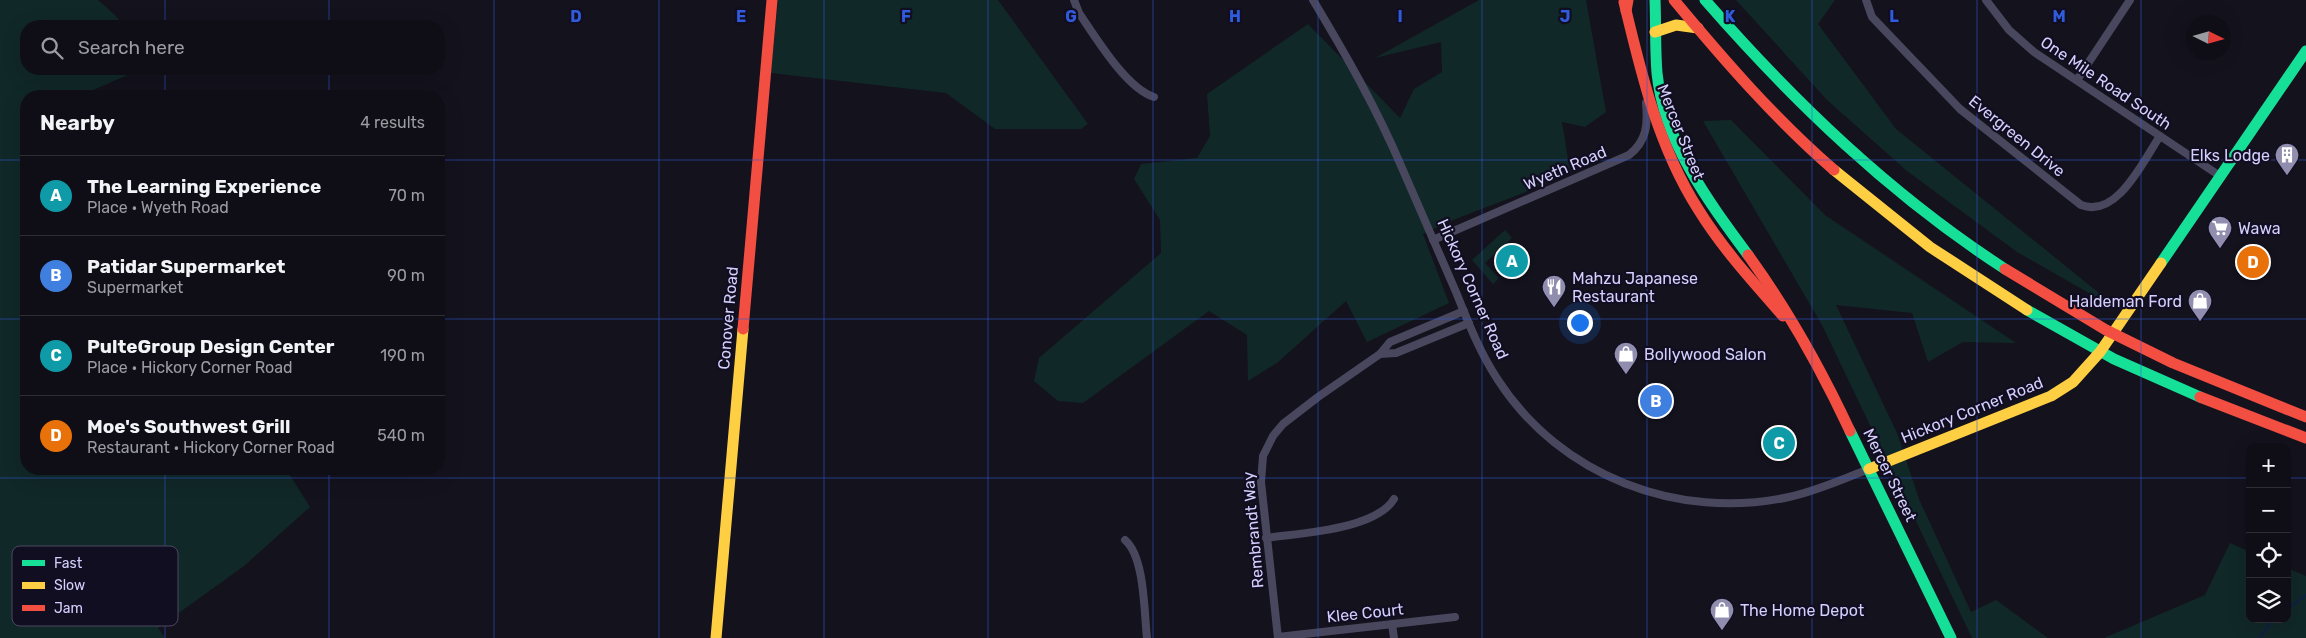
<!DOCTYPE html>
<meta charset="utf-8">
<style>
body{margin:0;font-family:Rubik,sans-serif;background:#18171f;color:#f1f3f6}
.controls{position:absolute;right:15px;bottom:15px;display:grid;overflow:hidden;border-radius:10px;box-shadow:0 5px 20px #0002}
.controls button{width:45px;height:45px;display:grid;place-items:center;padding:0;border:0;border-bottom:1px solid #2f2e35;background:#0f0e16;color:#f1f3f6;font:25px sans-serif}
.compass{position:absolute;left:2186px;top:15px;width:45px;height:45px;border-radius:50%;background:#0f0e16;box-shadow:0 5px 20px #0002;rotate:95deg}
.you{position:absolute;left:1579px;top:322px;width:18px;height:18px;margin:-12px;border:4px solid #fff;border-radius:50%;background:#1a73e8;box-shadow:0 0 0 8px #1a73e833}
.badge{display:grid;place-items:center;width:32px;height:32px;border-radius:50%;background:#918daf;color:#fff;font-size:16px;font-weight:700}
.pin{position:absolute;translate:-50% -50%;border:2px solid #fff;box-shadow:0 1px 5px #0006}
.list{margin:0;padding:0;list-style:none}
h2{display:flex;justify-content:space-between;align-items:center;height:65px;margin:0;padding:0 20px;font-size:21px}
h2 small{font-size:16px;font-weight:400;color:#9b9ca1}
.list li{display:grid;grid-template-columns:32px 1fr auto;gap:15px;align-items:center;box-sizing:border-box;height:80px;padding:0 20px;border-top:1px solid #2f2e35}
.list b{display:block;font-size:19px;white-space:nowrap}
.list p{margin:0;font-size:16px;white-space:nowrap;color:#9b9ca1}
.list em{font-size:16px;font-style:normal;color:#9b9ca1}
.icon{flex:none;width:28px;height:28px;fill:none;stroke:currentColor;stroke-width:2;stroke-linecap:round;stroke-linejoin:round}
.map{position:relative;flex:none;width:2306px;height:638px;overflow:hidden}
.search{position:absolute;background:#0f0e16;box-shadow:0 5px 20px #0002;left:20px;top:20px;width:425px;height:55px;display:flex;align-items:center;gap:12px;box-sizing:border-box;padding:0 18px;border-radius:20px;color:#9b9ca1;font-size:19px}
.panel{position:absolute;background:#0f0e16;box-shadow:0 5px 20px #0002;left:20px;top:90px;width:425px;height:385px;border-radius:20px}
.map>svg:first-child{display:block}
.green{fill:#112828}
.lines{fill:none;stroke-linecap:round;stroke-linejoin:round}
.stream{stroke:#0f2141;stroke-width:2.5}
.street{stroke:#49475e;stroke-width:8}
.fast{stroke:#16e098;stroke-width:11}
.slow{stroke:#ffcf43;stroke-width:11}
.jam{stroke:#f24e42;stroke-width:11}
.grid{fill:none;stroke:#2f5bdc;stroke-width:1;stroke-opacity:0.55}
.labels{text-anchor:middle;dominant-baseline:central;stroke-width:4.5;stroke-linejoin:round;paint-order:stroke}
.street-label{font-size:16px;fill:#d5cffe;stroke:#110e21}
.poi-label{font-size:16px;fill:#d5cffe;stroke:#110e21;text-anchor:start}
.key{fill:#110e21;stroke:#4c4863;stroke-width:1}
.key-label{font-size:14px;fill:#d5cffe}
.grid-label{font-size:16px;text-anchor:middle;font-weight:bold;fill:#2f5bdc;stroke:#110e21;stroke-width:4.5;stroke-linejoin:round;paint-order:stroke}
</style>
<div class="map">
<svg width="2306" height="638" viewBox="0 0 2306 638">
<rect width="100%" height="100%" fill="#14121d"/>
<!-- green -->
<g class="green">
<path d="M0 0H98L115 15 124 26H26V69H136L137 71 79 96H26V469H286L310 507 244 566 158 628 165 638H0Z"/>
<path d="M778 0H998L1088 124 1081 129H995L946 93 771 73Z"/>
<path d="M1479 0H1586L1606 112 1585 127 1562 122 1570 171C1523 197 1470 210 1423 234L1449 303 1367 342 1346 301 1277 363 1248 381 1247 335 1209 311 1083 403 1058 401 1034 381 1039 358 1161 253 1160 220 1134 179 1141 164 1197 158 1210 136 1207 94 1308 24 1400 118 1414 89 1442 72 1441 42 1375 58Z"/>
<path d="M1736 0H1835L1818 24 1896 129 2099 293 2101 300 2017 252 1907 171 1827 100Z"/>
<path d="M1731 120 1825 215 2016 343 1963 342 1928 362 1912 313 1836 305 1897 433 1919 499 1971 612 1996 600 2048 638H1972L1822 325 1703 121Z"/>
<path d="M1505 230 1512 238 1485 263 1499 278 1493 284 1472 260Z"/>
<path d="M2230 543 2250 552V619H2287V568L2306 576V638H2104L2205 595Z"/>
</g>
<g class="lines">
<!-- stream -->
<g class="stream">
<path d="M2287 609 2306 595"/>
<path d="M2259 638 2274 619"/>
</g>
<!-- street -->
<g class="street">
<path d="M1074 0 1079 13C1096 38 1126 88 1154 97"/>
<path d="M1313 0C1346 55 1377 109 1402 168 1420 209 1438 251 1456 292 1468 322 1480 353 1498 380 1560 476 1678 521 1789 497 1817 491 1843 479 1869 469"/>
<path d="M1866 0 1872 17 1960 109 2081 205C2117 219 2143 161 2160 136"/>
<path d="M1986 0 2009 30 2034 52 2220 176"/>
<path d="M2077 80 2130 0"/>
<path d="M1433 240 1629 155C1647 141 1648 124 1646 103"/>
<path d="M1380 354 1390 342 1464 311"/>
<path d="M1266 538C1299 533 1375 530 1394 499"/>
<path d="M1125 540C1145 557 1144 613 1147 638"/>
<path d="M1392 624 1394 638"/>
<path d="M1278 637 1455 617"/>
<path d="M1278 638 1261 482 1263 456 1273 436 1283 424 1318 397 1380 354 1396 353 1469 323"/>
</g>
<!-- fast -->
<g class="fast">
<path d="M1655 0C1656 24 1655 49 1657 73 1664 142 1708 201 1748 255"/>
<path d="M1705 0C1794 102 1891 195 2005 269"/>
<path d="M2161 263 2306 51"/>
<path d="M2027 310 2114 359 2200 397"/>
<path d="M1850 431 1951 638"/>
</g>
<!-- slow -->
<g class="slow">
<path d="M1655 32 1676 25 1698 28"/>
<path d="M1834 170 1930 247 2027 310"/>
<path d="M1869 469 2051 396 2073 382 2100 352 2161 263"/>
<path d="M716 638 743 329"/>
</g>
<!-- jam -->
<g class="jam">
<path d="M1674 0C1724 60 1775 119 1834 170"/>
<path d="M1624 2C1641 73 1658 146 1698 209 1722 248 1753 282 1783 316"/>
<path d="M1626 11 1628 0"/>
<path d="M1748 255C1788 310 1821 369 1850 431"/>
<path d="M2005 269 2106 330 2173 363 2306 417"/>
<path d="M743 329 772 0"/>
<path d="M2200 397 2306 438"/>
</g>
</g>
<!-- grid -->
<path class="grid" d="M165 0V26M329 0V26M494 0V638M659 0V638M824 0V638M988 0V638M1153 0V638M1318 0V638M1482 0V638M1647 0V638M1812 0V638M1977 0V638M2141 0V638M165 69V96M329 69V96M0 160H26M439 160H2306M0 319H26M439 319H2306M165 469V638M329 469V638M0 478H2250M2287 478H2306"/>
<!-- icons -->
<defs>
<symbol id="building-pin" viewBox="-11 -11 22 30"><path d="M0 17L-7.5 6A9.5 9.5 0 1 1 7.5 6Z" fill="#918daf" stroke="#110e21"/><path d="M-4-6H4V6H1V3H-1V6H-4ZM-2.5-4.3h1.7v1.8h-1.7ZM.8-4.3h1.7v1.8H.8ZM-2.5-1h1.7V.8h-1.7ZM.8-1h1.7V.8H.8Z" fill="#fff"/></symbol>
<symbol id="supermarket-pin" viewBox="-11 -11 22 30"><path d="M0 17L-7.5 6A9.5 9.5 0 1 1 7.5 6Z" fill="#918daf" stroke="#110e21"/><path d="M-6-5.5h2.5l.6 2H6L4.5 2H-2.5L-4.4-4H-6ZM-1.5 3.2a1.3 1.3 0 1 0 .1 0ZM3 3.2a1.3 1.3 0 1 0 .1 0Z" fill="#fff"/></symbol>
<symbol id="restaurant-pin" viewBox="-11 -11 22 30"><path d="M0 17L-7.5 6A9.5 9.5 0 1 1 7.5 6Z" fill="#918daf" stroke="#110e21"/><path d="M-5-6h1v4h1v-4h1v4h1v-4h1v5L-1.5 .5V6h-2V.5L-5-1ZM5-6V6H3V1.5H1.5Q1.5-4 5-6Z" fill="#fff"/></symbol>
<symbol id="shop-pin" viewBox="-11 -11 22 30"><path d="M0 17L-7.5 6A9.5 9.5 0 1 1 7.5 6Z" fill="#918daf" stroke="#110e21"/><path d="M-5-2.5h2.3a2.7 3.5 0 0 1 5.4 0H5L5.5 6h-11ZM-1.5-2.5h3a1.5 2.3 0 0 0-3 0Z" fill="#fff"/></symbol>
</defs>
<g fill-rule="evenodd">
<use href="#building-pin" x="2273" y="141" width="28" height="38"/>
<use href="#supermarket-pin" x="2206" y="214" width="28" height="38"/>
<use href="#restaurant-pin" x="1540" y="273" width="28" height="38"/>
<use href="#shop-pin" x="2186" y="287" width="28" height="38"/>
<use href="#shop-pin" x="1612" y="340" width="28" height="38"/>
<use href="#shop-pin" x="1708" y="596" width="28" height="38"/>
</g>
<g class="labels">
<!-- street labels -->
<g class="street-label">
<text transform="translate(2106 83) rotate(34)">One Mile Road South</text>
<text transform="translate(1681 132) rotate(68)">Mercer Street</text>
<text transform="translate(2017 136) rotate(39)">Evergreen Drive</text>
<text transform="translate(1565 168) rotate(-23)">Wyeth Road</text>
<text transform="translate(1473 289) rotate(66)">Hickory Corner Road</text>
<text transform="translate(728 318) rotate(-85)">Conover Road</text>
<text transform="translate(1972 410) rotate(-22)">Hickory Corner Road</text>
<text transform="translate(1890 475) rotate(64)">Mercer Street</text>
<text transform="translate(1253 530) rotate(-95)">Rembrandt Way</text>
<text transform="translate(1365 613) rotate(-6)">Klee Court</text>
</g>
<!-- poi labels -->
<g class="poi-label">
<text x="2270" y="155" text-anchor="end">Elks Lodge</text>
<text x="2238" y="228">Wawa</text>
<text x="1572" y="278">Mahzu Japanese<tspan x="1572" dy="18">Restaurant</tspan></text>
<text x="2182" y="301" text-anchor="end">Haldeman Ford</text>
<text x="1644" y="354">Bollywood Salon</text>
<text x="1740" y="610">The Home Depot</text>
</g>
</g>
<!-- legend -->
<rect x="12" y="546" width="166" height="80" rx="8" class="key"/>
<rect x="22" y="560" width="23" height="6" fill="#16e098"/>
<rect x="22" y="582" width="23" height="7" fill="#ffcf43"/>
<rect x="22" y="605" width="23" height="6" fill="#f24e42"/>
<g class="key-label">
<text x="54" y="568">Fast</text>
<text x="54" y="590">Slow</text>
<text x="54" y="613">Jam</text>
</g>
<g class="grid-label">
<text x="576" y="22">D</text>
<text x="741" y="22">E</text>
<text x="906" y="22">F</text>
<text x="1071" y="22">G</text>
<text x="1235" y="22">H</text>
<text x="1400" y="22">I</text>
<text x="1565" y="22">J</text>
<text x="1730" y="22">K</text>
<text x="1894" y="22">L</text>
<text x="2059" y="22">M</text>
</g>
</svg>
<div class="controls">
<button>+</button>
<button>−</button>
<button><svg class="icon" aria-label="locate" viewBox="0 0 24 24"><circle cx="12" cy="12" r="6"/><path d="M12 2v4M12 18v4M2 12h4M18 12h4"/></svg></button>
<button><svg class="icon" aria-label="layers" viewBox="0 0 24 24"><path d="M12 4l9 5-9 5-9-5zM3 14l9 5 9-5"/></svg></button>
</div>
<svg class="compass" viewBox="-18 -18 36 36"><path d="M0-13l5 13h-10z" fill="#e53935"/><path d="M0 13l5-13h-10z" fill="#9b9ca1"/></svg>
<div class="you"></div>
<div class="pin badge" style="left:1512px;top:261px;background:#0f9aa8">A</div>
<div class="pin badge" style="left:1656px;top:401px;background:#3f7fe0">B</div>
<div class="pin badge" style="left:1779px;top:443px;background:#0f9aa8">C</div>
<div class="pin badge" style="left:2253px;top:262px;background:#e8710a">D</div>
<div class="search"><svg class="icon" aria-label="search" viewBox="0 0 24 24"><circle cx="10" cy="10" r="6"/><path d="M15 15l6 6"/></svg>Search here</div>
<section class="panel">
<h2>Nearby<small>4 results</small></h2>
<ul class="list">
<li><span class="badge" style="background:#0f9aa8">A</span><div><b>The Learning Experience</b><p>Place · Wyeth Road</p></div><em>70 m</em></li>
<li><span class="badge" style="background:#3f7fe0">B</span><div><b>Patidar Supermarket</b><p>Supermarket</p></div><em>90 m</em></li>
<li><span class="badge" style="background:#0f9aa8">C</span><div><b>PulteGroup Design Center</b><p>Place · Hickory Corner Road</p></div><em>190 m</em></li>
<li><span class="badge" style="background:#e8710a">D</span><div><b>Moe's Southwest Grill</b><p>Restaurant · Hickory Corner Road</p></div><em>540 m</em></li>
</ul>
</section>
</div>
